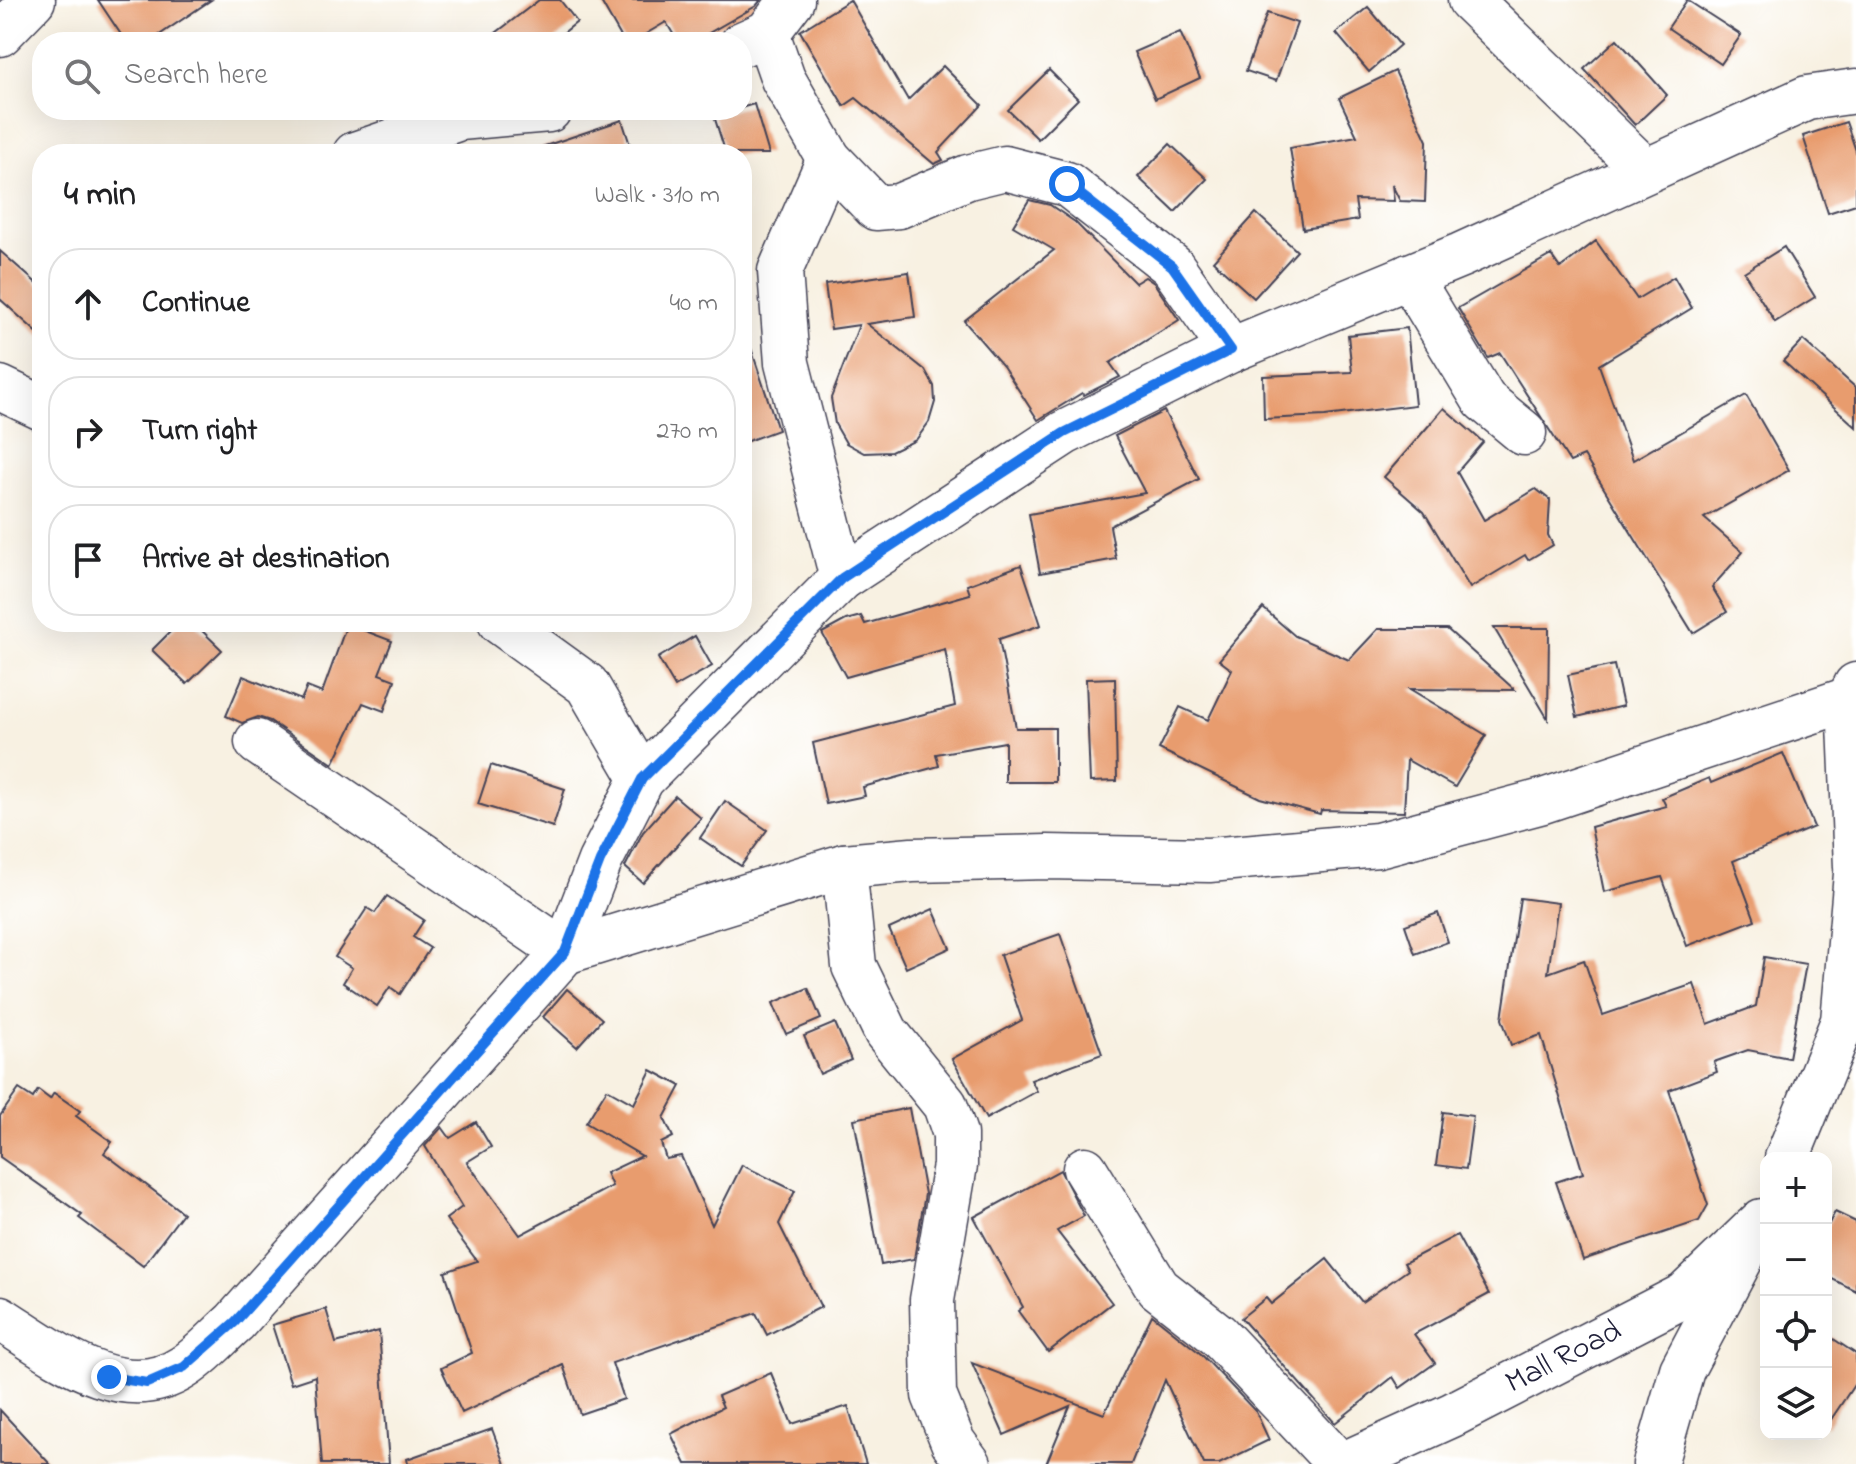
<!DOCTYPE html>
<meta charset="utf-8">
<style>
body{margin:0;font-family:"Indie Flower",sans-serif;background:#f6f6f6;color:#202124}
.controls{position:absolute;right:24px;bottom:24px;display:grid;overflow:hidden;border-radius:16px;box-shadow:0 8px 32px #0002}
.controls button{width:72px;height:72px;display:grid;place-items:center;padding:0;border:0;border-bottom:2px solid #e0e0e0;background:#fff;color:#202124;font:40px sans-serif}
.stop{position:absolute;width:24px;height:24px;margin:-18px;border:6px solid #1a73e8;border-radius:50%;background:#fff}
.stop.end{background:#1a73e8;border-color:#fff;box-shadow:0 2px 8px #0008}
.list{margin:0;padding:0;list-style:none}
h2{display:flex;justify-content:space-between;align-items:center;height:104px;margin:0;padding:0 32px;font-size:34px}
h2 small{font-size:26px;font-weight:400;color:#757577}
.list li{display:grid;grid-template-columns:52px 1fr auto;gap:24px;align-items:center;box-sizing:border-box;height:112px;margin:0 16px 16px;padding:0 16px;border:2px solid #e0e0e0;border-radius:32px}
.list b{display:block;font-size:30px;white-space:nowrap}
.list em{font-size:26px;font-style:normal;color:#757577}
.icon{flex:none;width:44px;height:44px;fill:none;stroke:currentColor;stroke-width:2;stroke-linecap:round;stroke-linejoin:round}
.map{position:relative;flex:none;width:1856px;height:1464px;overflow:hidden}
.search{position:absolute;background:#fff;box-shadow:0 8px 32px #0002;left:32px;top:32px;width:720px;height:88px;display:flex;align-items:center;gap:20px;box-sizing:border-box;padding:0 28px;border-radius:32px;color:#757577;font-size:30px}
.panel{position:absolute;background:#fff;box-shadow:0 8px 32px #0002;left:32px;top:144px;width:720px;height:488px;border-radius:32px}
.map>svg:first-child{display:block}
.building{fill:#e89c6e}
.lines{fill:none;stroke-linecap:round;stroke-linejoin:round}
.minor-casing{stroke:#424154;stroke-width:47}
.minor{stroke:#fff;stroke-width:44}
.route{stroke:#1a73e8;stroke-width:10}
.labels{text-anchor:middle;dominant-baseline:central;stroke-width:6;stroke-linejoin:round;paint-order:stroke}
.street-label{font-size:32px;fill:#22223b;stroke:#fff}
</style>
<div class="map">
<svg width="1856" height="1464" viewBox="0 0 1856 1464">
<rect width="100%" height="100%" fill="#fff"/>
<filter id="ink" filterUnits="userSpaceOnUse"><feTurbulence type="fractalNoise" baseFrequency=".0125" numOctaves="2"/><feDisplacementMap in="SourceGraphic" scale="16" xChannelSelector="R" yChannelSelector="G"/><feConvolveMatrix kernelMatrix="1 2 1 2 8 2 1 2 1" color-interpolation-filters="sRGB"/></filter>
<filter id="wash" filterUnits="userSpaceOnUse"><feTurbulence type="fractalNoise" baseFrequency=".006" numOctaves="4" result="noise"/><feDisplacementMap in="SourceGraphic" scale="32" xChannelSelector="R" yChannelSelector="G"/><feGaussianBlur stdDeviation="1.8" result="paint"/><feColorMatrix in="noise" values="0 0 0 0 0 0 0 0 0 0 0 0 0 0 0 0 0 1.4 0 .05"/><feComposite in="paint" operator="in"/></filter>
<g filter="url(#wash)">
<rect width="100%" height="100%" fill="#f8f1e2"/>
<g id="blocks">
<!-- building -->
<g class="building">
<path d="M98 0H211L149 42H126Z"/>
<path d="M539 0H560L577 22 552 42H484Z"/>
<path d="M600 0H761L756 6 693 42H678L666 22 632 42H624Z"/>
<path d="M850 0 908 100 943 66 982 105 938 152 943 160 934 164 856 98 844 106 800 31Z"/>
<path d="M1687 0 1741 35 1721 64 1668 28Z"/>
<path d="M1368 7 1400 45 1369 72 1336 33Z"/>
<path d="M1267 13 1297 23 1276 81 1246 71Z"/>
<path d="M1180 32 1200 78 1155 99 1134 52Z"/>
<path d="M1617 39 1667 95 1635 125 1584 69Z"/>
<path d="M1049 70 1078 99 1038 139 1008 110Z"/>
<path d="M1395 71 1427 141 1425 202 1400 201 1392 185 1394 201 1355 200 1358 220 1303 229 1290 148 1357 136 1339 98Z"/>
<path d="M754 104 769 154H726L714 116Z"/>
<path d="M622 120 633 154H537L536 149Z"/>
<path d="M1846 122 1856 151V204L1828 213 1803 136Z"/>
<path d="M1170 144 1207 179 1175 212 1138 177Z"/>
<path d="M1029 200 1050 205 1075 222 1135 283 1145 277 1154 283 1179 320 1110 363 1120 377 1084 395 1082 393 1038 420 1003 366 964 321 1054 250 1013 226Z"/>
<path d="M1256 213 1297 251 1254 298 1213 261Z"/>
<path d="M1596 241 1637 299 1674 277 1692 308 1599 365 1633 460 1746 395 1789 470 1704 518 1743 552 1712 587 1727 612 1693 633 1584 456 1570 462 1500 353 1488 358 1458 308 1551 255 1560 268Z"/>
<path d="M1784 247 1815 297 1775 322 1744 272Z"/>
<path d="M0 251 42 288V337L0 299Z"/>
<path d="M909 272 915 317 867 324 925 370 934 386 935 402 929 422 916 440 891 452 864 453 846 443 835 424 831 398 859 325 831 329 825 284Z"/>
<path d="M1407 328 1415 405 1325 416 1264 419 1263 376 1352 372 1348 335Z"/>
<path d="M748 339 778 430 742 443V340Z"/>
<path d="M1803 340 1856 388V427L1783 361Z"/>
<path d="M1444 408 1483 442 1457 472 1484 520 1536 489 1550 500 1548 535 1553 545 1528 560 1525 555 1470 588 1424 512 1384 477Z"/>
<path d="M1164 411 1199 479 1110 526 1116 559 1040 573 1029 514 1145 493 1115 436Z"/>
<path d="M1021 565 1041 625 999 639 1016 728H1055V782H1005V742L936 754 939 766 863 787 865 796 826 804 813 743 955 706 945 649 846 677 822 633 846 620 861 616 865 624 970 594 967 585Z"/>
<path d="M1263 608 1295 636 1349 660 1378 629H1447L1515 690 1410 689 1486 735 1455 787 1407 760 1404 812 1321 810 1320 814 1260 798 1159 749 1180 707 1208 720 1232 670 1219 660Z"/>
<path d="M180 622H193L222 650 187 684 152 650Z"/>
<path d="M347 624 392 641 379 674 395 680 384 711 363 703 333 764 270 721 258 717 242 723 226 716 243 676 301 700 307 687 322 693Z"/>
<path d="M1494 628H1549L1548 719Z"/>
<path d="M695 636 712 666 675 687 658 658Z"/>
<path d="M1614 665 1623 706 1577 717 1568 675Z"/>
<path d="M1115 678 1117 781 1090 782 1086 679Z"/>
<path d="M1783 753 1814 827 1733 861 1755 920 1687 946 1662 877 1604 892 1591 827 1666 806 1662 798 1709 778 1711 783Z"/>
<path d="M491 765 565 789 553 827 478 804Z"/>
<path d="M675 796 701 818 643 883 625 867 643 832Z"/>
<path d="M725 801 767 830 741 866 700 838Z"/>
<path d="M387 896 424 920 413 937 430 948 400 994 390 987 377 1006 343 983 352 968 335 957 367 908 375 913Z"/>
<path d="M1520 898 1558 903 1548 973 1584 960 1603 1015 1694 984 1708 1024 1756 1006 1764 957 1806 964 1789 1058 1748 1050 1714 1062 1717 1072 1669 1090 1708 1205 1699 1221 1583 1260 1556 1182 1583 1173 1541 1035 1511 1045 1502 1019Z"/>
<path d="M933 909 950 948 906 968 889 929Z"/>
<path d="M1438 913 1448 942 1415 954 1405 925Z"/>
<path d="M1060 934 1102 1054 1031 1080 1037 1091 986 1119 952 1059 1022 1020 1000 955Z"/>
<path d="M808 988 821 1019 786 1034 773 1003Z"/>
<path d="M567 989 602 1019 577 1047 543 1017Z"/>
<path d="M835 1023 851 1060 820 1074 804 1036Z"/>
<path d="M651 1070 681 1086 664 1118 673 1137 661 1143 666 1159 681 1156 712 1225 742 1165 795 1191 779 1224 821 1307 767 1335 756 1313 612 1363 624 1399 580 1414 563 1365 462 1413 441 1368 472 1353 445 1272 477 1261 446 1219 462 1207 425 1146 442 1127 450 1138 476 1122 491 1147 467 1162 520 1235 612 1186 606 1173 642 1156 586 1123 607 1089 634 1104Z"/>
<path d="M19 1089 33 1098 38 1090 50 1099 54 1093 80 1111 76 1116 112 1142 104 1153 183 1213 143 1266 79 1218 82 1215 0 1157V1116Z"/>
<path d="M909 1108 925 1194 914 1259 881 1265 854 1119Z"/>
<path d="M1443 1112 1473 1116 1466 1169 1436 1165Z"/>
<path d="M1060 1170 1084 1216 1057 1231 1112 1303 1048 1352 1018 1311 1023 1307 974 1217Z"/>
<path d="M1835 1212 1856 1222V1291L1826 1276V1229Z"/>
<path d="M1457 1235 1489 1294 1414 1334 1435 1363 1400 1388 1393 1377 1335 1423 1241 1318 1266 1298 1271 1304 1327 1259 1362 1302 1408 1270 1404 1263Z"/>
<path d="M326 1309 336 1343 379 1331 389 1464H322L315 1376 291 1384 272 1325Z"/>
<path d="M1152 1315 1201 1354 1256 1412 1269 1440 1219 1464H1204L1165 1380 1131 1464H1046L1070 1406 1004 1435 972 1363 1104 1414Z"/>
<path d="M1826 1334 1856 1354V1382L1826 1427Z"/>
<path d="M771 1373 792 1424 848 1406 866 1464H686L671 1434 723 1407 718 1396Z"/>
<path d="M0 1410 50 1464H0Z"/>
<path d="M492 1429 505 1464H408L407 1459Z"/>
</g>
</g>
</g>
<g filter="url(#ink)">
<use href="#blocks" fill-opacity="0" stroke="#424154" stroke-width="2"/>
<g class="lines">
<defs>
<g id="minor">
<path d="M1470 0 1644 169"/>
<path d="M767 33 783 79 829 159 876 208 899 206 968 177 1005 168 1067 184 1172 266 1231 350"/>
<path d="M0 34 33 0"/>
<path d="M742 44 767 33 792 0"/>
<path d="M355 154 460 118 549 110"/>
<path d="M829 159 780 271 787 363 842 578"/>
<path d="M1409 276 1484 400 1524 433"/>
<path d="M0 388 42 408"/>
<path d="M500 622 587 685 642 779"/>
<path d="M1856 685 1849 699 1856 867"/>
<path d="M257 742 565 952"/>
<path d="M844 866 854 966 886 1032 945 1105 955 1134V1165L932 1300 934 1395 953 1442 969 1464"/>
<path d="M565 952 844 866 912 860 1047 857 1209 860 1378 845 1543 801 1849 699"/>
<path d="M1787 1158 1843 1021 1856 874"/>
<path d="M1085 1169 1158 1288 1218 1335 1339 1464"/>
<path d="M0 1318C52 1351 122 1408 184 1367 203 1355 219 1336 235 1322L565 952 600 861 642 779 842 578 1064 433 1231 350 1461 255 1807 98 1856 91"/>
<path d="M1344 1464 1452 1415 1685 1295 1762 1221"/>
<path d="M1655 1464 1682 1370 1742 1257"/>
</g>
</defs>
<!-- minor casing -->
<use href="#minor" class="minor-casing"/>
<!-- minor -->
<use href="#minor" class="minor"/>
</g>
</g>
<g class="lines" filter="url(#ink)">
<!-- route -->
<path class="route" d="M109 1377 147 1383 184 1367 235 1322 565 952 600 861 642 779 842 578 1064 433 1231 350 1172 266 1067 184"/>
</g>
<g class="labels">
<!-- street labels -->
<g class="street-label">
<text transform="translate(1564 1358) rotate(-27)">Mall Road</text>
</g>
</g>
</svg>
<div class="controls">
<button>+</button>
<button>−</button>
<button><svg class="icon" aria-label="locate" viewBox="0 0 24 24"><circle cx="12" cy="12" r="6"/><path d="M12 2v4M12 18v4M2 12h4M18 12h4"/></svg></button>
<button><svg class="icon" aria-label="layers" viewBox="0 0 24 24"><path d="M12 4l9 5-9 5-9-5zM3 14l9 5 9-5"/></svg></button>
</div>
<div class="stop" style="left:1067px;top:184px"></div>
<div class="stop end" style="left:109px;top:1377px"></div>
<div class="search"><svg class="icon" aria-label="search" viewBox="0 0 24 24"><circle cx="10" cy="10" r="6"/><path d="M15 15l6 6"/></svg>Search here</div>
<section class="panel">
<h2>4 min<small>Walk · 310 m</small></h2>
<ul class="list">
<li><svg class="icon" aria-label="ahead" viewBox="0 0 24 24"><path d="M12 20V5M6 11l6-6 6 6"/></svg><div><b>Continue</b></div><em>40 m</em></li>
<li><svg class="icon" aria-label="right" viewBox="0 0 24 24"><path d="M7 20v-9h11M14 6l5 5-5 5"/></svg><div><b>Turn right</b></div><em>270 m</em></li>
<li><svg class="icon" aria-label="arrive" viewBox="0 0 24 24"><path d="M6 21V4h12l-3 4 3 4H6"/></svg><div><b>Arrive at destination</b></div></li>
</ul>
</section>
</div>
